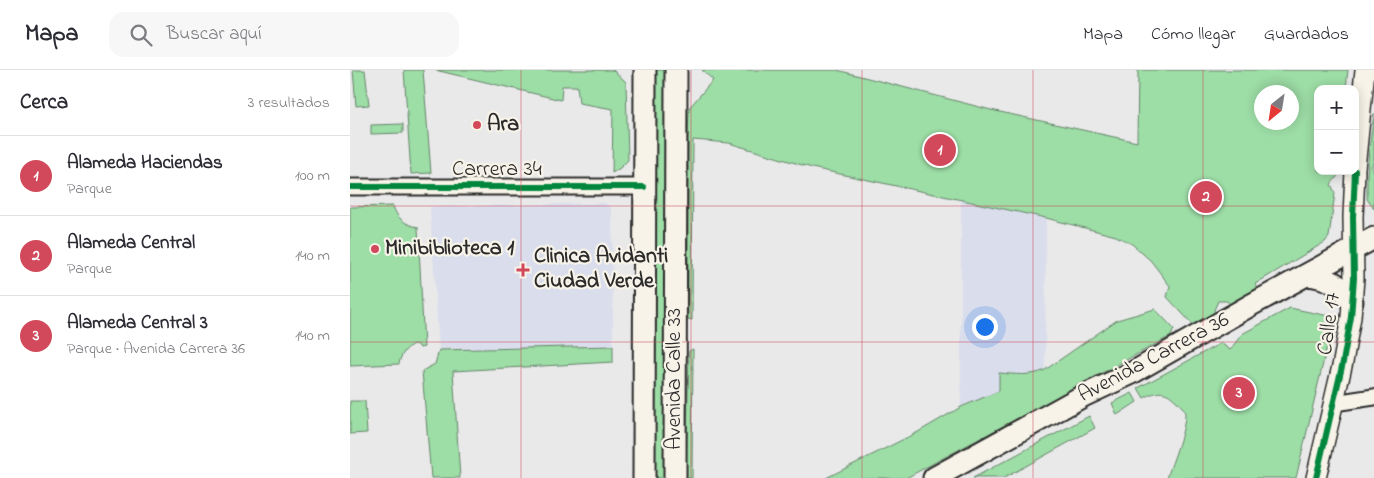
<!DOCTYPE html>
<html lang="es">
<meta charset="utf-8">
<style>
body{margin:0;font-family:"Indie Flower",sans-serif;background:#f7f7f7;color:#2b2b33}
.controls{position:absolute;right:15px;top:15px;display:grid;overflow:hidden;border-radius:10px;box-shadow:0 2px 12px #0003}
.controls button{width:45px;height:45px;display:grid;place-items:center;padding:0;border:0;border-bottom:1px solid #e1e1e2;background:#fff;color:#2b2b33;font:25px sans-serif}
.compass{position:absolute;left:904px;top:15px;width:45px;height:45px;border-radius:50%;background:#fff;box-shadow:0 2px 12px #0003;rotate:210deg}
.you{position:absolute;left:634px;top:256px;width:18px;height:18px;margin:-12px;border:4px solid #fff;border-radius:50%;background:#1a73e8;box-shadow:0 0 0 8px #1a73e833}
.badge{display:grid;place-items:center;width:32px;height:32px;border-radius:50%;background:#d1495b;color:#fff;font-size:16px;font-weight:700}
.pin{position:absolute;translate:-50% -50%;border:2px solid #fff;box-shadow:0 1px 5px #0006}
.list{margin:0;padding:0;list-style:none}
h2{display:flex;justify-content:space-between;align-items:center;height:65px;margin:0;padding:0 20px;font-size:21px}
h2 small{font-size:16px;font-weight:400;color:#7c7c81}
.list li{display:grid;grid-template-columns:32px 1fr auto;gap:15px;align-items:center;box-sizing:border-box;height:80px;padding:0 20px;border-top:1px solid #e1e1e2}
.list b{display:block;font-size:19px;white-space:nowrap}
.list p{margin:0;font-size:16px;white-space:nowrap;color:#7c7c81}
.list em{font-size:16px;font-style:normal;color:#7c7c81}
.icon{flex:none;width:28px;height:28px;fill:none;stroke:currentColor;stroke-width:2;stroke-linecap:round;stroke-linejoin:round}
.map{position:relative;flex:none;width:1024px;height:408px;overflow:hidden}
header{display:flex;align-items:center;gap:30px;box-sizing:border-box;height:70px;padding:0 25px;background:#fff;border-bottom:1px solid #e1e1e2}
header strong{font-size:24px}
nav{display:flex;gap:28px;margin-inline-start:auto;font-size:18px}
.search{width:350px;height:45px;background:#f7f7f7;display:flex;align-items:center;gap:12px;box-sizing:border-box;padding:0 18px;border-radius:15px;color:#7c7c81;font-size:19px}
main{display:flex}
aside{flex:1;background:#fff}
.map>svg:first-child{display:block}
.built{fill:#d9ddec}
.green{fill:#9ddda6;stroke:#648468;fill-rule:evenodd}
.lines{fill:none;stroke-linecap:round;stroke-linejoin:round}
.minor-casing{stroke:#2b2b2b;stroke-width:19}
.tertiary-casing{stroke:#2b2b2b;stroke-width:22}
.secondary-casing{stroke:#2b2b2b;stroke-width:25}
.minor{stroke:#f7f3e8;stroke-width:15}
.tertiary{stroke:#f7f3e8;stroke-width:19}
.secondary{stroke:#f7f3e8;stroke-width:21}
.cycleway-casing{stroke:#f7f3e8;stroke-width:9}
.cycleway{stroke:#00873e;stroke-width:6}
.grid{fill:none;stroke:#d1495b;stroke-width:1;stroke-opacity:0.55}
.poi-dot{fill:#d1495b;stroke:#f7f3e8;stroke-width:2}
.labels{text-anchor:middle;dominant-baseline:central;stroke-width:4.5;stroke-linejoin:round;paint-order:stroke}
.poi-label{font-size:22px;font-weight:bold;fill:#2b2b2b;stroke:#f7f3e8;text-anchor:start}
.street-label{font-size:22px;fill:#2b2b2b;stroke:#f7f3e8}
</style>
<header>
<strong>Mapa</strong>
<div class="search"><svg class="icon" aria-label="search" viewBox="0 0 24 24"><circle cx="10" cy="10" r="6"/><path d="M15 15l6 6"/></svg>Buscar aquí</div>
<nav><a>Mapa</a><a>Cómo llegar</a><a>Guardados</a></nav>
</header>
<main>
<aside>
<h2>Cerca<small>3 resultados</small></h2>
<ul class="list">
<li><span class="badge">1</span><div><b>Alameda Haciendas</b><p>Parque</p></div><em>100 m</em></li>
<li><span class="badge">2</span><div><b>Alameda Central</b><p>Parque</p></div><em>140 m</em></li>
<li><span class="badge">3</span><div><b>Alameda Central 3</b><p>Parque · Avenida Carrera 36</p></div><em>140 m</em></li>
</ul>
</aside>
<div class="map">
<svg width="1024" height="408" viewBox="0 0 1024 408">
<rect width="100%" height="100%" fill="#e9e9ea"/>
<filter id="ink" filterUnits="userSpaceOnUse"><feTurbulence type="fractalNoise" baseFrequency=".02" numOctaves="2"/><feDisplacementMap in="SourceGraphic" scale="10" xChannelSelector="R" yChannelSelector="G"/><feConvolveMatrix kernelMatrix="1 2 1 2 8 2 1 2 1" color-interpolation-filters="sRGB"/></filter>
<g filter="url(#ink)">
<!-- built -->
<g class="built">
<path d="M611 130 696 148 695 300 689 303 679 305 649 303V321L611 337Z"/>
<path d="M255 133 260 137 262 144 263 276 89 280 80 137Z"/>
</g>
<!-- green -->
<g class="green">
<path d="M3 0H15L19 35 6 36Z"/>
<path d="M54 0H73L81 103 61 104Z"/>
<path d="M85 0H263L276 12 278 90 270 98 262 103 263 39 229 33 227 16H212L211 30Z"/>
<path d="M301 0H317L318 408H302Z"/>
<path d="M352 0H487L641 40 787 72 788 0H998L996 19H968V101H987V107L981 114 985 123 979 167 975 172 905 214 909 222 882 237 877 231H868L864 240 867 246 845 257 817 227 820 216 801 191 782 174 766 166 696 148 462 98 379 73 343 70 342 250 338 249V70L339 38 363 10ZM912 22H942V52H912Z"/>
<path d="M1024 44V88L1022 96V100H1024V139L1017 129V105L1019 80Z"/>
<path d="M53 54V63L21 64V55Z"/>
<path d="M43 136C47 149 56 155 68 157L74 277 70 278 69 276 64 274C57 276 50 286 49 294L0 296V137Z"/>
<path d="M940 238 979 246 982 255 946 408H817C822 392 836 359 835 343 834 337 827 332 823 328 813 319 805 322 794 328L788 318 871 273 880 280 892 264Z"/>
<path d="M805 239 824 259 821 266 556 408H476L568 362 611 337 649 321V303C664 304 681 307 695 300L767 250Z"/>
<path d="M263 276V292L103 301 110 408H81L72 301 85 294 89 280Z"/>
<path d="M343 279 342 408H336L339 281Z"/>
<path d="M782 323 787 332 767 345 762 333Z"/>
<path d="M0 331H15L17 363 0 364Z"/>
<path d="M739 346 745 358 654 408H623Z"/>
</g>
<g class="lines">
<defs>
<g id="minor">
<path d="M0 117H294"/>
<path d="M984 333 1024 327"/>
</g>
<g id="tertiary">
<path d="M1005 98 1015 0"/>
<path d="M966 408 993 292 1001 247 1004 208 1003 147 1005 101"/>
</g>
<g id="secondary">
<path d="M957 205C978 207 991 214 1002 232"/>
<path d="M294 408 295 0"/>
<path d="M325 408 326 0"/>
<path d="M584 408 733 326 782 303 901 235 1024 168"/>
</g>
</defs>
<!-- minor casing -->
<use href="#minor" class="minor-casing"/>
<!-- tertiary casing -->
<use href="#tertiary" class="tertiary-casing"/>
<!-- secondary casing -->
<use href="#secondary" class="secondary-casing"/>
<!-- minor -->
<use href="#minor" class="minor"/>
<!-- tertiary -->
<use href="#tertiary" class="tertiary"/>
<!-- secondary -->
<use href="#secondary" class="secondary"/>
<defs>
<g id="cycleway">
<path d="M0 117H294"/>
<path d="M966 408 993 292 1001 247 1004 208 1003 147 1005 101"/>
</g>
</defs>
<!-- cycleway casing -->
<use href="#cycleway" class="cycleway-casing"/>
<!-- cycleway -->
<use href="#cycleway" class="cycleway"/>
</g>
</g>
<!-- grid -->
<path class="grid" d="M171 0V408M341 0V408M512 0V408M683 0V408M853 0V408M0 136H1024M0 272H1024"/>
<!-- markers -->
<g class="poi-dot">
<circle cx="127" cy="55" r="5"/>
<circle cx="25" cy="179" r="5"/>
<path d="M170.5 192.5h5v5h5v5h-5v5h-5v-5h-5v-5h5z"/>
</g>
<g class="labels">
<!-- poi labels -->
<g class="poi-label">
<text x="137" y="55">Ara</text>
<text x="35" y="179">Minibiblioteca 1</text>
<text x="184" y="187">Clinica Avidanti<tspan x="184" dy="25">Ciudad Verde</tspan></text>
</g>
<!-- street labels -->
<g class="street-label">
<text x="147" y="100">Carrera 34</text>
<text transform="translate(980 254) rotate(-82)">Calle 17</text>
<text transform="translate(804 288) rotate(-28)">Avenida Carrera 36</text>
<text transform="translate(325 309) rotate(-90)">Avenida Calle 33</text>
</g>
</g>
</svg>
<div class="controls">
<button>+</button>
<button>−</button>
</div>
<svg class="compass" viewBox="-18 -18 36 36"><path d="M0-13l5 13h-10z" fill="#e53935"/><path d="M0 13l5-13h-10z" fill="#7c7c81"/></svg>
<div class="you"></div>
<div class="pin badge" style="left:590px;top:80px">1</div>
<div class="pin badge" style="left:856px;top:127px">2</div>
<div class="pin badge" style="left:889px;top:323px">3</div>
</div>
</main>
